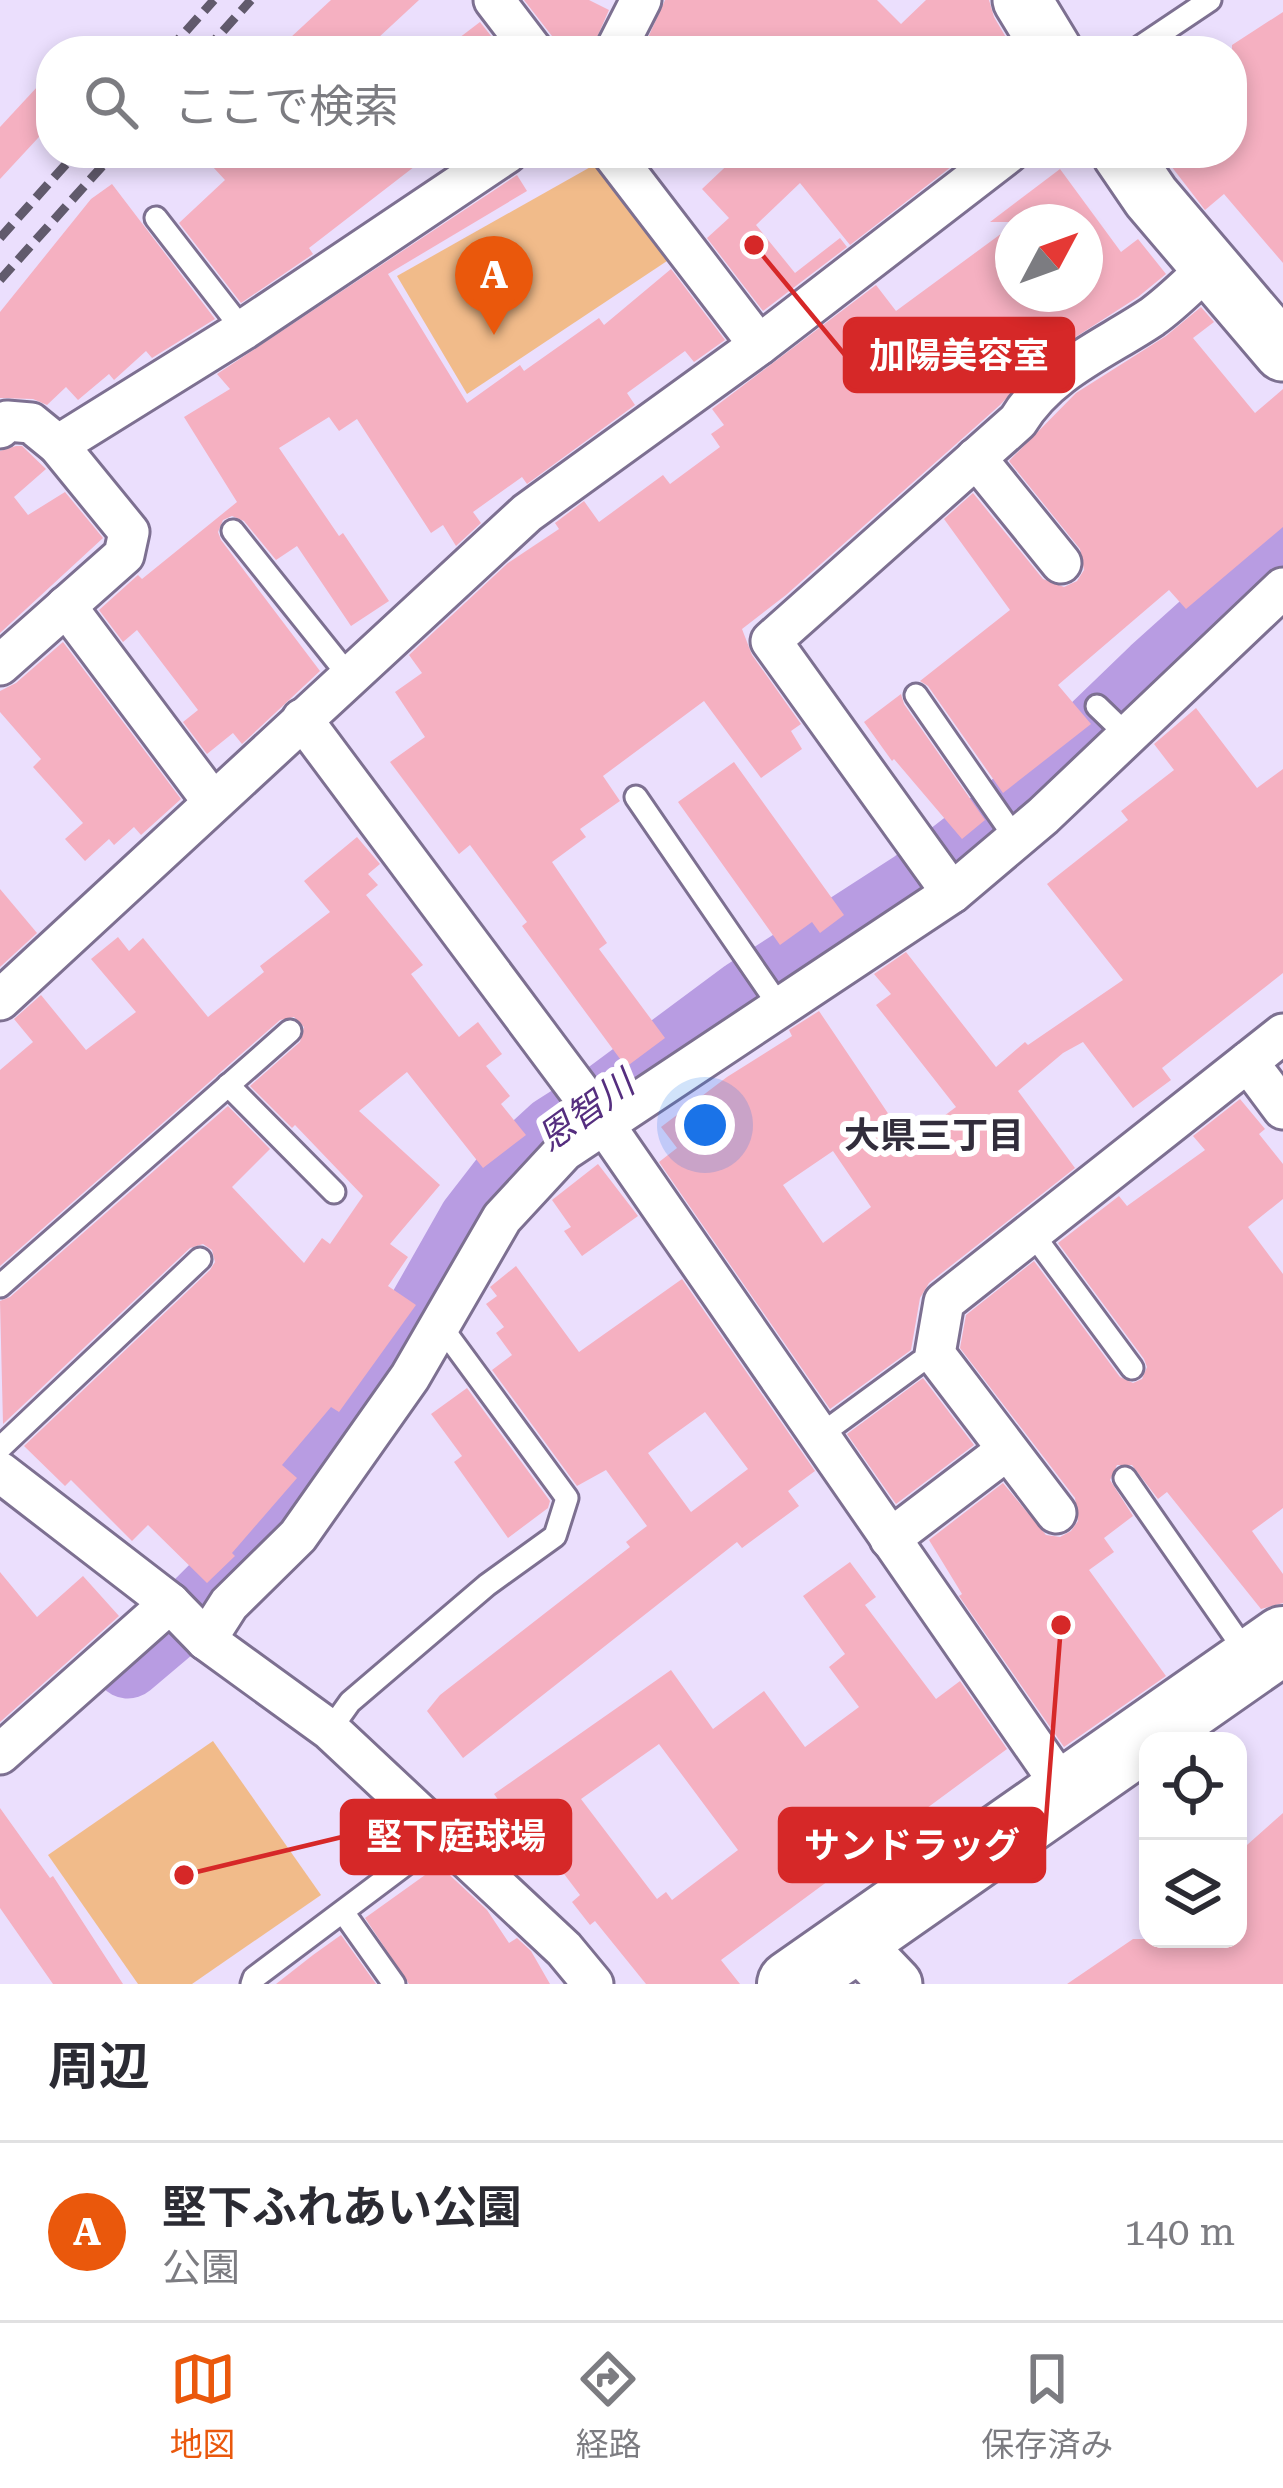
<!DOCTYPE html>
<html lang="ja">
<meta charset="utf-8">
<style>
body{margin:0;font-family:"Roboto Serif","Noto Sans JP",serif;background:#f7f7f7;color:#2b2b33}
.controls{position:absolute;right:36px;bottom:36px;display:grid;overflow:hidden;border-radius:24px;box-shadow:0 6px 18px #0003}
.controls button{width:108px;height:108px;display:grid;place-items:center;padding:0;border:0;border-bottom:3px solid #e1e1e2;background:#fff;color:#2b2b33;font:60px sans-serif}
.compass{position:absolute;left:995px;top:204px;width:108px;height:108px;border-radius:50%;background:#fff;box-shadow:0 6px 18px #0003;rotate:49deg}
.you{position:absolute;left:705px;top:1125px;width:42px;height:42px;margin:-30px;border:9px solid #fff;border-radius:50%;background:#1a73e8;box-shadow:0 0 0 18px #1a73e833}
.badge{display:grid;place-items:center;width:78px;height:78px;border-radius:50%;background:#ea580c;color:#fff;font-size:39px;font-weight:700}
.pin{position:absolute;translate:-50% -99px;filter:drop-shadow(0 3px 6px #0008)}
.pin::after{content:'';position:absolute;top:63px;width:42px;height:36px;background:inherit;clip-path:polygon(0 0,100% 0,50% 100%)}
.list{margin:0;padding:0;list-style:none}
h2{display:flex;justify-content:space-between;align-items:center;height:156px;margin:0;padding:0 48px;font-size:51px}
h2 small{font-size:39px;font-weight:400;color:#7c7c81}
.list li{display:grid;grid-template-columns:78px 1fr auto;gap:36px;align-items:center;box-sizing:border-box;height:180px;padding:0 48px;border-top:3px solid #e1e1e2}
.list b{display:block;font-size:45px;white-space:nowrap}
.list p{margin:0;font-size:39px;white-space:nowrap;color:#7c7c81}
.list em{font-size:39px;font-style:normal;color:#7c7c81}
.icon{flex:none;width:66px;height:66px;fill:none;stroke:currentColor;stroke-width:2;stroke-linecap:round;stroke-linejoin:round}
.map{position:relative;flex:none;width:1283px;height:1984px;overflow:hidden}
.search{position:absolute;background:#fff;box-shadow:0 6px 18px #0003;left:36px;right:36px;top:36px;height:132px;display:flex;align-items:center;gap:30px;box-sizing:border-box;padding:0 42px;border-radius:48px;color:#7c7c81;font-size:45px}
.sheet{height:336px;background:#fff}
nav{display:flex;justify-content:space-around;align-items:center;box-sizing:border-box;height:168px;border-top:3px solid #e1e1e2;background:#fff;font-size:33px;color:#7c7c81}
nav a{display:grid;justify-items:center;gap:6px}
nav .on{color:#ea580c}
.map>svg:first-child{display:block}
.green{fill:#f1bb8a}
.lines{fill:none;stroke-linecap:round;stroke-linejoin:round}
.river{stroke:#b89ce2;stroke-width:69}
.building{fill:#f5b0c1;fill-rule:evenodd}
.service-casing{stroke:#7d7091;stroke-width:27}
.minor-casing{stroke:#7d7091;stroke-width:45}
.tertiary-casing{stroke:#7d7091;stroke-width:57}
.secondary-casing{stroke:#7d7091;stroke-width:63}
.trunk-casing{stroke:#7d7091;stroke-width:72}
.service{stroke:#fff;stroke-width:21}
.minor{stroke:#fff;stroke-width:39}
.tertiary{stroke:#fff;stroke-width:51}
.secondary{stroke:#fff;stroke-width:57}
.trunk{stroke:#fff;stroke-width:66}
.rail{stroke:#615a6c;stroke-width:9;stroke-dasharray:18 9;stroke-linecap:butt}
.labels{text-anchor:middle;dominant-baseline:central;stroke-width:12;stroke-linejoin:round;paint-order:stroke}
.water-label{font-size:36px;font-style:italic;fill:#552e7f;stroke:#fff}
.neighbourhood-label{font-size:36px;font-weight:bold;fill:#322d3b;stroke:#fff}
.leader{fill:none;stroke:#d62828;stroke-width:4.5}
.callout-dot{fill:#d62828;stroke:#fff;stroke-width:4.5}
.callout{fill:#d62828;stroke:#d62828;stroke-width:4.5}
.callout-label{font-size:36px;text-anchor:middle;font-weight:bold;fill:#fff}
</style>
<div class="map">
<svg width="1283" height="1984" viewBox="0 0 1283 1984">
<rect width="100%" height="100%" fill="#ebdffd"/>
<!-- green -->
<g class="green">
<path d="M594 165 667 261 467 394 397 276Z"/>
<path d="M213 1741 321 1895 192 1984H138L48 1855Z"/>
</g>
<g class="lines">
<!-- river -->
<path class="river" d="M128 1664 199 1604 279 1524 401 1347 473 1220 514 1167 554 1130 609 1095 745 994 914 885 1007 813 1154 671 1283 555"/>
</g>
<!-- building -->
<g class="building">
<path d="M331 0H419L364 51H276Z"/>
<path d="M524 0H589L609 10 591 51H557L552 36Z"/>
<path d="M665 0H877L901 24 926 0H989L994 17 1014 51H642Z"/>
<path d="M1283 12V263L1224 194 1205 210 1161 153H1232V45Z"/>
<path d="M480 22 503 51H442Z"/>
<path d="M51 72V124L0 179V127Z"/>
<path d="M200 153H432L309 248 313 254 241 303 179 223 225 180Z"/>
<path d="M740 153H969L850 245 800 183 756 225 795 273 840 238 847 247 763 311 707 238 729 218 702 189Z"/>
<path d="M1060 169 1121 252 1138 239 1166 274 1138 297 1046 356 1000 405 786 595 742 629 752 655 801 724 791 731 802 749 761 778 704 701 603 776 620 801 580 829 586 837 552 862 607 943 599 949 665 1038 626 1067 522 926 527 922 470 845 459 854 390 762 425 737 395 692 422 673 409 655 508 563 559 529 555 523 584 501 599 522 663 475 670 484 720 447 711 434 724 425 712 409 876 285 896 311 1013 225V294H1085V222H990Z"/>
<path d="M517 175 527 191 388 274 467 403 520 365 524 371 599 318 604 325 671 269 725 340 694 362 685 351 627 393 635 405 527 484 522 477 473 512 481 523 456 546 443 525 431 533 357 419 339 431 329 417 279 448 339 536 343 533 389 601 351 626 297 546 276 560 244 521 232 516 223 520 218 532 221 540 320 671 242 744 233 733 207 754 183 722 198 710 137 630 123 642 99 610 138 575 142 579 237 502 184 417 230 389 217 374Z"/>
<path d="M112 184 215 319 152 358 146 351 114 380 109 374 78 400 66 387 47 405 33 399 0 398V312L91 199Z"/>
<path d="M1201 307 1214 322 1193 338 1255 413 1283 389V527L1186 609 1169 590 1058 685 1091 724 1003 793 928 686 920 681 1010 610 944 519 973 493 1043 579 1064 587 1077 581 1084 570 1080 549 1009 461 1076 393 1166 336Z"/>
<path d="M16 446H22L46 469 14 497 28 515 65 492 103 538 0 633V451Z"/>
<path d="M63 642 181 799 141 835 134 827 114 845 109 839 85 861 65 839 83 823 33 767 41 759 0 712V691L16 683Z"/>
<path d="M901 694 904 704 985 820 962 839 894 759 892 761 864 722Z"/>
<path d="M1196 708 1257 788 1283 769V973L1162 1068 1171 1080 1133 1108 1083 1042 1063 1053 1018 1091 1075 1168 929 1283 920 1298 911 1350 830 1409 659 1162 677 1148 661 1127 727 1077 792 1036 789 1030 819 1011 908 1143 956 1107 876 1005 891 994 874 974 906 952 996 1067 1025 1042 1028 1045 1123 980 1047 884 1128 820 1121 811 1174 770 1154 744ZM833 1151 871 1207 823 1243 783 1185Z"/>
<path d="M734 762 844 915 820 933 812 922 780 945 678 802Z"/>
<path d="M357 837 380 864 368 874 378 885 366 895 423 965 411 974 459 1037 478 1022 502 1054 486 1066 510 1096 501 1104 526 1135 483 1168 407 1072 359 1111 440 1185 390 1244 408 1257 388 1286 416 1305 339 1412 331 1407 282 1465 297 1478 232 1553 235 1556 207 1583 148 1525 132 1541 71 1480 65 1486 24 1446 210 1270 215 1262 212 1250 203 1244 190 1248 3 1424 0 1301 10 1297 228 1106 270 1149 232 1187 304 1263 322 1238 330 1244 363 1196 295 1125 292 1128 250 1086 300 1042 304 1027 294 1017 280 1020 0 1266V1070L33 1042 14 1019 41 995 86 1050 136 1012 91 959 118 937 129 951 143 938 208 1017 264 972 260 966 330 912 304 881Z"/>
<path d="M0 889 37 933 0 967Z"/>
<path d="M1240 1099 1265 1129 1259 1134 1283 1164V1199L1248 1227 1283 1274V1508L1252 1531 1283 1574V1603L1261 1609 1167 1492 1158 1499 1132 1465H1117L1110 1480 1133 1516 1104 1538 1114 1552 1089 1570 1166 1676 1064 1747 959 1596 962 1594 929 1540 1003 1483 1046 1535 1060 1537 1071 1531 1078 1521 1075 1498 960 1348 966 1315 1034 1261 1120 1377 1133 1383 1142 1379 1147 1367 1144 1359 1058 1243 1119 1196 1127 1206 1205 1150 1193 1136Z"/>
<path d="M598 1164 638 1216 582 1256 564 1231 571 1227 552 1200Z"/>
<path d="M516 1266 579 1352 682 1279 815 1471 788 1491 799 1506 742 1548 737 1542 463 1758 427 1711 440 1695 630 1547 626 1542 647 1526 606 1470 577 1486 492 1370 512 1355 496 1333 504 1327 486 1304 497 1296 490 1287ZM705 1412 748 1469 691 1512 648 1453Z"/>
<path d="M923 1378 974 1445 896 1504 847 1434Z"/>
<path d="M467 1388 550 1501 548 1508 508 1538 454 1462 462 1456 431 1414Z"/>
<path d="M850 1562 876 1597 865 1605 936 1699 960 1681 1007 1749 721 1960 740 1984H646L595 1921 590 1925 572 1902 580 1895 533 1833 525 1838 494 1794 671 1670 713 1729 764 1691 805 1747 859 1707 829 1667 845 1654 803 1596ZM659 1744 738 1850 672 1900 666 1892 657 1899 581 1799Z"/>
<path d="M0 1572 37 1617 83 1576 119 1616 0 1722Z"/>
<path d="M0 1808 50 1878 53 1876 123 1984H53L0 1908Z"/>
<path d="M1283 1813V1984H1067L1133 1939H1238V1853Z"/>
<path d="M439 1865 487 1910 509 1943 517 1938 531 1951 550 1984H409L365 1918Z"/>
<path d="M341 1935 376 1984H276L313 1955Z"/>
</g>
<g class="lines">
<defs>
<g id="service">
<path d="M1134 51 1210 0"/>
<path d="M156 218 243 330"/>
<path d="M233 531 349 676"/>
<path d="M916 695 1016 839"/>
<path d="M1097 706 1128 736"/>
<path d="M636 797 780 1007"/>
<path d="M228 1085 334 1192"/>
<path d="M1032 1233 1132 1368"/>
<path d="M0 1286 290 1031"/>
<path d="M819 1436 920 1362"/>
<path d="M0 1448 200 1259"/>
<path d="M1125 1478 1248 1655"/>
<path d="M330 1730 350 1702 487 1585 555 1536 567 1498 440 1325"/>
<path d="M343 1912 394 1984"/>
<path d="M252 1984 254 1978 443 1836"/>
</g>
<g id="minor">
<path d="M494 0 533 51"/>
<path d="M615 51 641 0"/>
<path d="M612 153 759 345"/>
<path d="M0 428 7 421 31 423 58 445 129 532 124 555 0 665"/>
<path d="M58 445 243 330 507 153"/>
<path d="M976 458 1061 563"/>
<path d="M66 606 213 802"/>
<path d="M302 719 604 1124 1066 1792"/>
<path d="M952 893 771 641 1018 421C1048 371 1106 348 1152 317 1173 302 1191 283 1210 266"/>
<path d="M0 1000 527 513 759 345 1008 153"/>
<path d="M1248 1062 1283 1109"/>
<path d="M0 1472 170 1603 206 1640 330 1730 564 1949 593 1984"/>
<path d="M1056 1513 935 1354 944 1302 1283 1034"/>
<path d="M890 1539 1007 1450"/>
<path d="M206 1640 229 1604 298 1536 410 1377 502 1218 564 1151 952 893 1043 816 1283 588"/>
<path d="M0 1754 170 1603"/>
</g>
<path id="tertiary" d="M853 1939 896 1984"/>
<g id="secondary">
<path d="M1022 0 1053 51"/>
<path d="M1121 153 1151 197 1283 352"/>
</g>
<path id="trunk" d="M791 1984 1283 1640"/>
</defs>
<!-- service casing -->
<use href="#service" class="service-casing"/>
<!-- minor casing -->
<use href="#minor" class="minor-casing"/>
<!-- tertiary casing -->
<use href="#tertiary" class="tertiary-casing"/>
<!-- secondary casing -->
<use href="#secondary" class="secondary-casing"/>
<!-- trunk casing -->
<use href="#trunk" class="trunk-casing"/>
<!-- service -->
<use href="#service" class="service"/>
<!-- minor -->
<use href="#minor" class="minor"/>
<!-- tertiary -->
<use href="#tertiary" class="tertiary"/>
<!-- secondary -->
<use href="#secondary" class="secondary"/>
<!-- trunk -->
<use href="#trunk" class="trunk"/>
<!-- rail -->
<g class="rail">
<path d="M168 51 214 0"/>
<path d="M205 51 251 0"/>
<path d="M0 238 76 153"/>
<path d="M0 280 114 153"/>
</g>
</g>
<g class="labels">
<!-- water labels -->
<g class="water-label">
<text transform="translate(586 1111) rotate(-36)">恩智川</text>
</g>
<!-- neighbourhood labels -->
<g class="neighbourhood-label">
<text x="934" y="1136">大県三丁目</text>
</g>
</g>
<!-- callouts -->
<path class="leader" d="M754 245L845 355M184 1875L342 1837M1061 1625L1044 1845"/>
<g class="callout-dot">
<circle cx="754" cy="245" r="12"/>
<circle cx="184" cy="1875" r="12"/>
<circle cx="1061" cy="1625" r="12"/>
</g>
<g class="callout">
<rect x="845" y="319" width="228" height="72" rx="12"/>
<rect x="342" y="1801" width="228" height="72" rx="12"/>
<rect x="780" y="1809" width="264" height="72" rx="12"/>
</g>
<g class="callout-label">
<text x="959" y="368">加陽美容室</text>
<text x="456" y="1849">堅下庭球場</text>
<text x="912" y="1858">サンドラッグ</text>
</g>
</svg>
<div class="controls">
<button><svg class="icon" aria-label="locate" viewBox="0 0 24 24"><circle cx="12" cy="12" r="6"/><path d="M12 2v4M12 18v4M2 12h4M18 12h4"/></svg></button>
<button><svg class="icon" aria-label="layers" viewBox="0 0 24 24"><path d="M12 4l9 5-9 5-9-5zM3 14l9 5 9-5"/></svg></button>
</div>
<svg class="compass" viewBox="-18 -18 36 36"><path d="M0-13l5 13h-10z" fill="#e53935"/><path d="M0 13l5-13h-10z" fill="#7c7c81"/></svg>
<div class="you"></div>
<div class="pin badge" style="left:494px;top:335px">A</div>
<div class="search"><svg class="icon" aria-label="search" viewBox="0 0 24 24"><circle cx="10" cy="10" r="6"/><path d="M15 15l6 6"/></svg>ここで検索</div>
</div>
<section class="sheet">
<h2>周辺<small></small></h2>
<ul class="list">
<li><span class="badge">A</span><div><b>堅下ふれあい公園</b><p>公園</p></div><em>140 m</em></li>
</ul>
</section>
<nav>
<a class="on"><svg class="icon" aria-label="map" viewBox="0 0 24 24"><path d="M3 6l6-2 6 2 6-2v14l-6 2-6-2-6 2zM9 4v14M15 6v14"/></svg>地図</a>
<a><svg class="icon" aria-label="directions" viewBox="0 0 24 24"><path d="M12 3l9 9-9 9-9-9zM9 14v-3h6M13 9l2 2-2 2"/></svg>経路</a>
<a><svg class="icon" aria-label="saved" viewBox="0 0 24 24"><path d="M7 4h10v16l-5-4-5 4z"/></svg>保存済み</a>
</nav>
